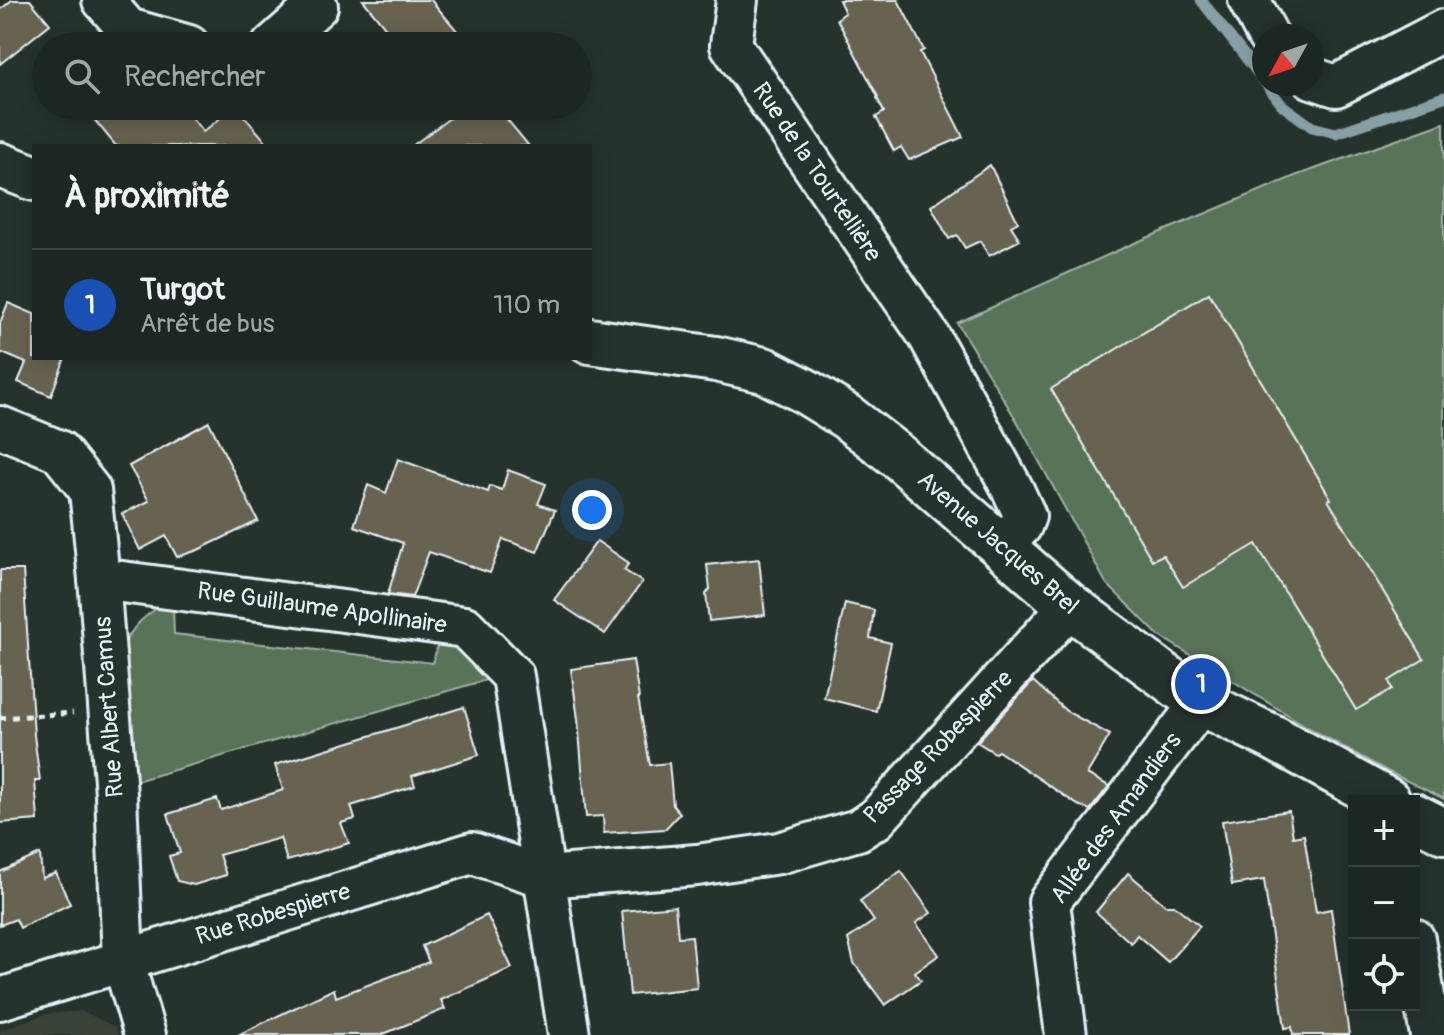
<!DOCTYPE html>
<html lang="fr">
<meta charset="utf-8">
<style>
body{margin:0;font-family:Pangolin,sans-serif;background:#252e2a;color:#f1f3f6}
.controls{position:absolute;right:24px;bottom:24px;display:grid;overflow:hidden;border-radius:0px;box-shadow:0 4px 20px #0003}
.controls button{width:72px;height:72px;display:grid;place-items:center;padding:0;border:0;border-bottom:2px solid #3a4340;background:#1c2622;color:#f1f3f6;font:40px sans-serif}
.compass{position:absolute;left:1252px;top:24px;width:72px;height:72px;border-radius:50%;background:#1c2622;box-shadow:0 4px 20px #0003;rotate:230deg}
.you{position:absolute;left:592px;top:510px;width:28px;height:28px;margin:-20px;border:6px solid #fff;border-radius:50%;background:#1a73e8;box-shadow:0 0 0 12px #1a73e833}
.badge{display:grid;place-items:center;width:52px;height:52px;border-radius:50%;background:#ff9aa2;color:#fff;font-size:26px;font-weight:700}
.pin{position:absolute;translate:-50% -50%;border:4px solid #fff;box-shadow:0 2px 8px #0006}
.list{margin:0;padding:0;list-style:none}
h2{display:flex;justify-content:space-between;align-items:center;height:104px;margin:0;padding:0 32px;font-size:34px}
h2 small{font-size:26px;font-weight:400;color:#a0a5a5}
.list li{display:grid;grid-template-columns:52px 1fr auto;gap:24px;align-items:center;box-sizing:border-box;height:112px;padding:0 32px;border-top:2px solid #3a4340}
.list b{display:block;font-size:30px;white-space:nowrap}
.list p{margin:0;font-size:26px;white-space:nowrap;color:#a0a5a5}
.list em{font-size:26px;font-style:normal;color:#a0a5a5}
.icon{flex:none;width:44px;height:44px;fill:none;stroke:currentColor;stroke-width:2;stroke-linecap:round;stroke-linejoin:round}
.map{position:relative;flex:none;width:1444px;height:1035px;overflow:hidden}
.search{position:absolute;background:#1c2622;box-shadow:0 4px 20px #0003;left:32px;top:32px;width:560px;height:88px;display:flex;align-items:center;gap:20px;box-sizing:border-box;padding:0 28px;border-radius:44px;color:#a0a5a5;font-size:30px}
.panel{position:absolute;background:#1c2622;box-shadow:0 4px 20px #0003;left:32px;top:144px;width:560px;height:216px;border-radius:0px}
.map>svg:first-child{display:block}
.built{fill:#3a4238}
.green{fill:#597358;stroke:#a0b2a8;stroke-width:2}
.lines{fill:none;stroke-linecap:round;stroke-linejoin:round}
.stream{stroke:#879fa5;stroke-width:11}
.building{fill:#676451;stroke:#e8f1f8;stroke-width:2}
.minor-casing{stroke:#e8f1f8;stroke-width:46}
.major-casing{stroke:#e8f1f8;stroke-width:50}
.path{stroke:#e8f1f8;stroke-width:5;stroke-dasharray:6 6;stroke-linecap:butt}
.minor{stroke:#26332d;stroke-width:40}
.major{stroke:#26332d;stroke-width:44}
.labels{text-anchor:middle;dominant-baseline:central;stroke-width:8;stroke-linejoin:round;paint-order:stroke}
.street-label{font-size:24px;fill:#e8f1f8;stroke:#26332d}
</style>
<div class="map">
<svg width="1444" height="1035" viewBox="0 0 1444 1035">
<rect width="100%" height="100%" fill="#26332d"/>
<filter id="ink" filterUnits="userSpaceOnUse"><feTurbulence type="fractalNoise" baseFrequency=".0125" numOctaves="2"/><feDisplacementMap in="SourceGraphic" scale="16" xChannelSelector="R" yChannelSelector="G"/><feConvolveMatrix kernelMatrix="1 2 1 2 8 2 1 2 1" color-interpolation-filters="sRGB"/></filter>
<g filter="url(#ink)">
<!-- built -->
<path class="built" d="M82 1011 115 1027 119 1035H0V1030L46 1014Z"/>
<!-- green -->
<g class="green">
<path d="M1444 123V799L1389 772 1306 726 1158 635 1106 583 1017 421 957 323 1130 245 1295 176Z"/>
<path d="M162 605 173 607 174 634 433 663 439 638 461 643 493 678 136 781 124 645C133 626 144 616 162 605Z"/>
</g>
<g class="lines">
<!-- stream -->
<g class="stream">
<path d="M1201 0 1264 81"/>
<path d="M1266 84 1282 105 1312 127 1336 133 1444 97"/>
</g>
</g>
<!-- building -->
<g class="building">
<path d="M12 0H30L50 24 0 64V10Z"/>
<path d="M363 0H431L470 46H400Z"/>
<path d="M839 0H898L924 50 920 52 963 137 909 160 901 147 894 151 876 117 884 112 877 98 878 97 837 19 845 13Z"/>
<path d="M83 106H183L203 132 235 106 270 146H116Z"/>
<path d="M466 106H496L529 146H412Z"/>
<path d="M990 165 1018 222 1011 226 1020 240 989 256 980 241 965 248 957 235 949 239 931 206Z"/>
<path d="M1209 293 1331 499 1328 500 1424 659 1389 681 1392 689 1356 710 1256 544 1183 587 1163 555 1152 560 1051 389Z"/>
<path d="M8 303 34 314V358H65L51 396 18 382 26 363 0 352V323Z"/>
<path d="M209 422 258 521 198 550 177 557 166 536 140 550 122 514 149 501 129 466Z"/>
<path d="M398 459 488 492 490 486 502 490 508 470 546 484 538 504 555 510 537 552 503 539 490 573 429 552 412 597 388 594 403 543 354 526 368 485 386 493Z"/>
<path d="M597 541 629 563 624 570 642 582 605 634 554 600Z"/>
<path d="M759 559 765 615 709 621 706 594 710 589 707 565Z"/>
<path d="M0 570H23L34 735 40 781H35L38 820 0 823Z"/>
<path d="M845 603 874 610 870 638 891 643 876 711 824 698Z"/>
<path d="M633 660 639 698H638L650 765 669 763 673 805 680 813 665 829 604 833 603 816 586 817 578 719 571 669Z"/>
<path d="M1033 681 1066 711 1110 735 1087 774 1109 786 1090 810 1078 805 998 751 995 753 977 742Z"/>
<path d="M464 707 479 755 412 776 415 786 351 806 355 819 341 823 349 843 287 861 280 838 219 855 226 875 194 885 177 881 169 856 180 853 168 814 217 799 221 810 283 790 275 765Z"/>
<path d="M1289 811 1293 837 1304 835 1316 912 1331 909 1349 1035H1293L1292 1027 1285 1028 1264 880 1232 885 1222 821Z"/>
<path d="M40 854 42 878 56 873 70 904 20 928 16 919 0 925V872Z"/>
<path d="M901 871 931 913 916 923 939 955 915 972 921 980 885 1005 854 963 848 939 874 921 860 901Z"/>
<path d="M1128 873 1165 905H1174L1200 926 1168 962 1137 935 1131 943 1096 912Z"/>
<path d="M675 906 678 937 692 936 697 988 630 995 622 911Z"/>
<path d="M487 915 512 968 441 1000 445 1009 381 1035H238L334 989 336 997 429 962 422 946Z"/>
</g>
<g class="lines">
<defs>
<g id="minor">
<path d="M103 0 128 29 189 46"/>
<path d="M737 0 731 45 929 336 1012 488 1025 516 1021 526 1000 546"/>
<path d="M1249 0 1268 36"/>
<path d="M272 46 317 6 314 0"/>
<path d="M1312 78 1336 86 1444 30"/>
<path d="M0 427 59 451 90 490 99 579 116 794 123 961 145 1035"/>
<path d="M99 579 465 627 513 676 569 1035"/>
<path d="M1414 939 1431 1035"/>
<path d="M0 999 472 853 545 877 697 865 779 853 858 830 876 819 1070 606"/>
<path d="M1066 1035 1049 902 1201 703"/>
</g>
<g id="major">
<path d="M0 165 34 178"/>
<path d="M590 341 716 359 764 370 805 391 847 417 900 458 1070 606 1201 703 1274 738 1388 801"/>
<path d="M1414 816 1444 831"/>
</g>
</defs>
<!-- minor casing -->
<use href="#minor" class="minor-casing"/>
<!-- major casing -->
<use href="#major" class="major-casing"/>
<!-- path -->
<path class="path" d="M0 718 73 713"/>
<!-- minor -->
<use href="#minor" class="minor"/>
<!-- major -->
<use href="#major" class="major"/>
</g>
</g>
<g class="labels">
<!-- street labels -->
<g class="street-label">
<text transform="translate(817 172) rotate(56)">Rue de la Tourtellière</text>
<text transform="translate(998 543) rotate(41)">Avenue Jacques Brel</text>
<text transform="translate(322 608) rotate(8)">Rue Guillaume Apollinaire</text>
<text transform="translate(109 707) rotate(-94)">Rue Albert Camus</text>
<text transform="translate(938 747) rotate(-46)">Passage Robespierre</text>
<text transform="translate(1116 818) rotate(-54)">Allée des Amandiers</text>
<text transform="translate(273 914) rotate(-17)">Rue Robespierre</text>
</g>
</g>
</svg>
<div class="controls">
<button>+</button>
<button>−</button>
<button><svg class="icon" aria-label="locate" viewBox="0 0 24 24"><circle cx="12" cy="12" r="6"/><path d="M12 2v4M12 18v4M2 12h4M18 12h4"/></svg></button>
</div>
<svg class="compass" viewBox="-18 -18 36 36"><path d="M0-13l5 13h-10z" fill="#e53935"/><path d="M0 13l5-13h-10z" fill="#a0a5a5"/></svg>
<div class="you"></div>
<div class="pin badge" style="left:1201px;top:684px;background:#1a4fb4">1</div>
<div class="search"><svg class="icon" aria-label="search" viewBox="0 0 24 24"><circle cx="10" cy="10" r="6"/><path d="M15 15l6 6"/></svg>Rechercher</div>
<section class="panel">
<h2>À proximité<small></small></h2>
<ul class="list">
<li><span class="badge" style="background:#1a4fb4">1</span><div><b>Turgot</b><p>Arrêt de bus</p></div><em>110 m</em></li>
</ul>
</section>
</div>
